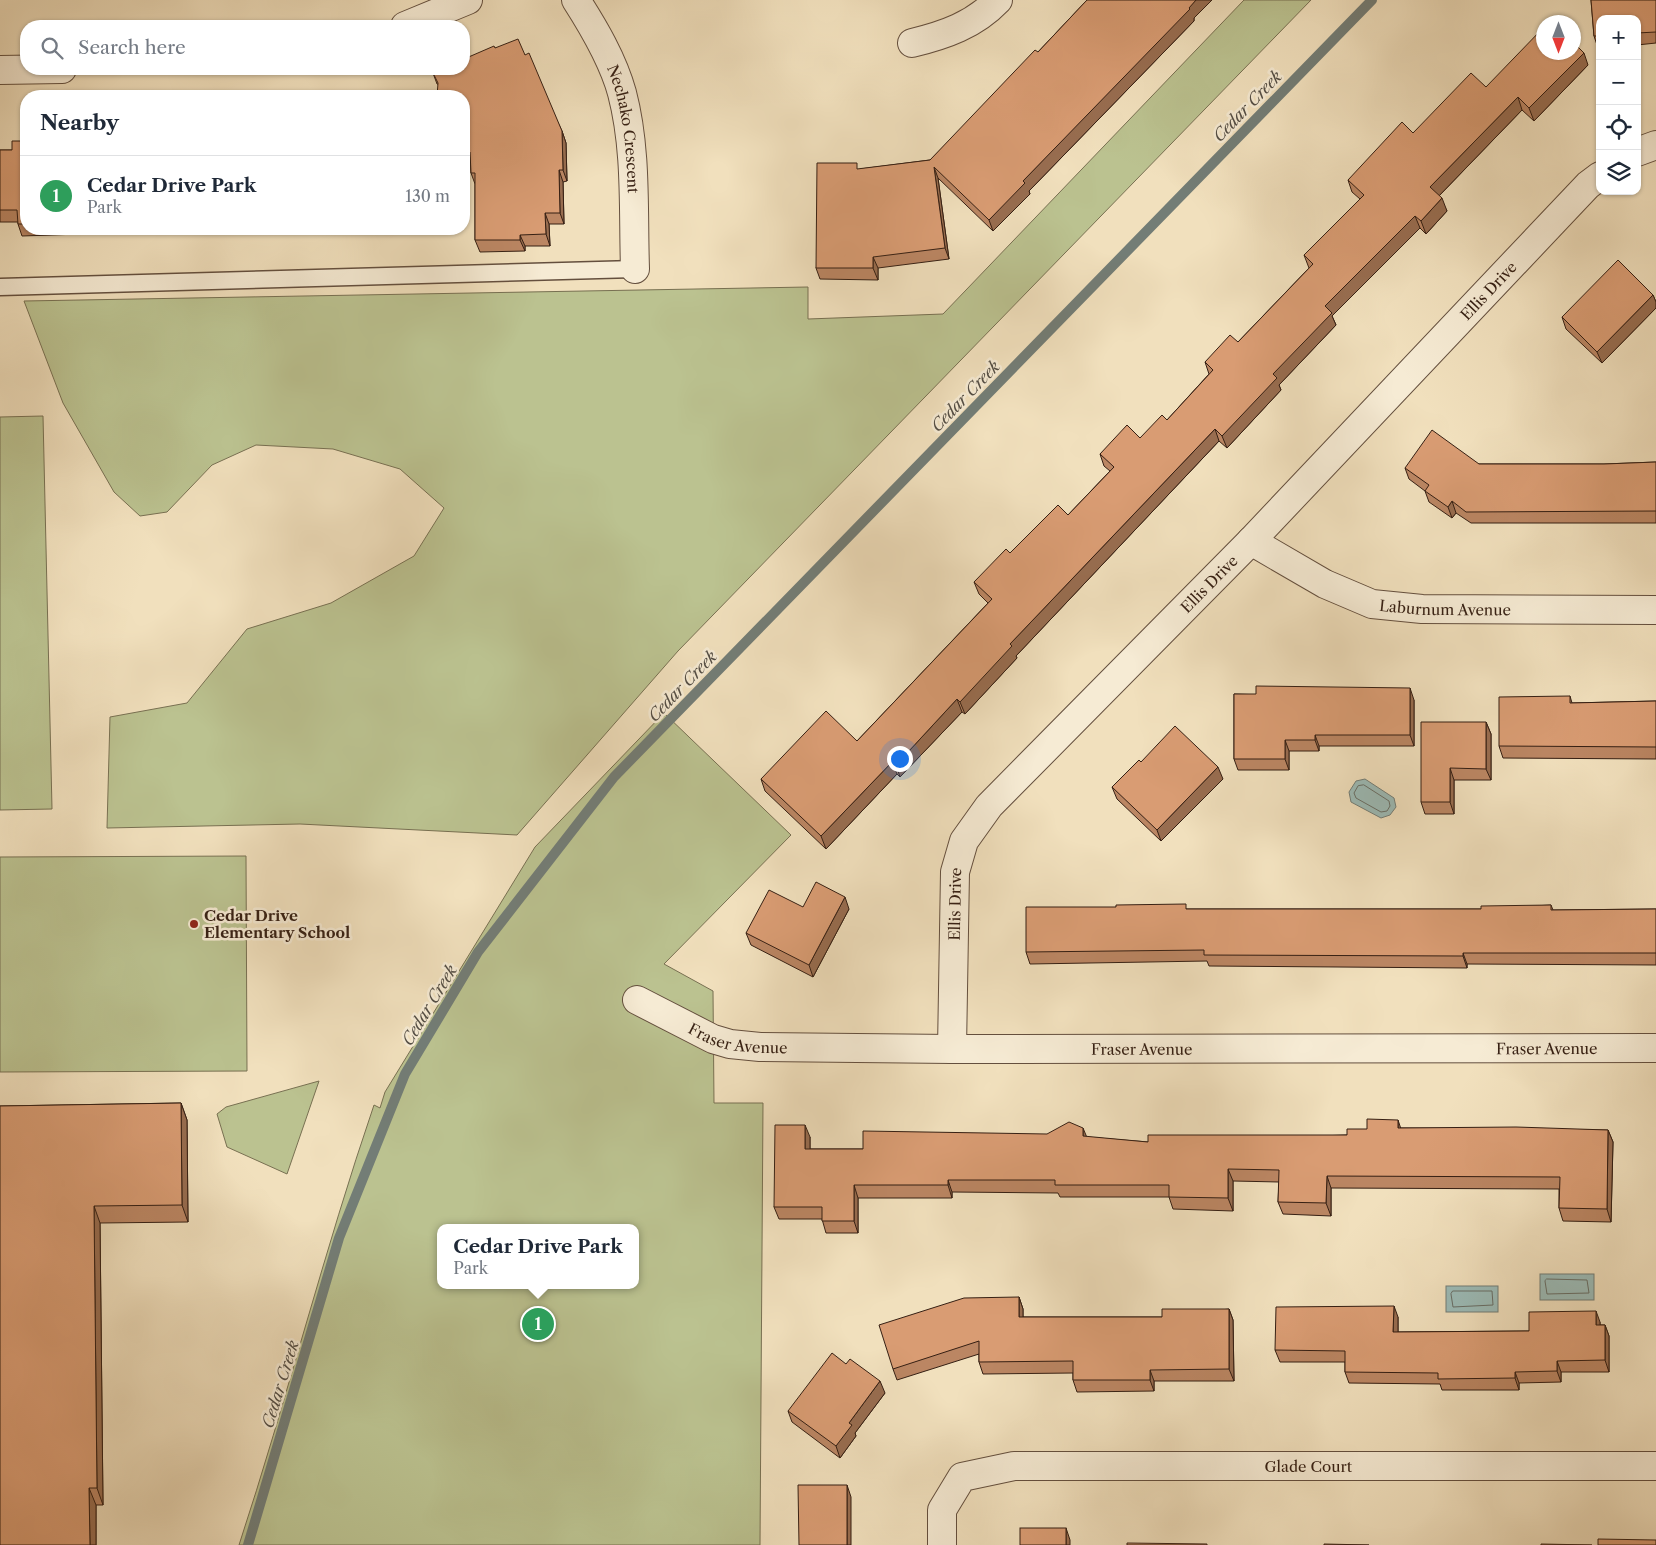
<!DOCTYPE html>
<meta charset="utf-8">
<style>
body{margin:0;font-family:"Libre Caslon Text",serif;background:#f2f2f3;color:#1f2937}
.controls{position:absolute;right:15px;top:15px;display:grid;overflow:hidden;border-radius:10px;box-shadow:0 1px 4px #0004}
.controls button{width:45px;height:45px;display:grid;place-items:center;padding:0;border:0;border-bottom:1px solid #e0e1e3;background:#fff;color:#1f2937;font:25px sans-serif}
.compass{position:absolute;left:1536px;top:15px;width:45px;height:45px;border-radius:50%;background:#fff;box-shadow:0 1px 4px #0004;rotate:180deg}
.you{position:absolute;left:899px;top:758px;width:18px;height:18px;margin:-12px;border:4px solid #fff;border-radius:50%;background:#1a73e8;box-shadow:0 0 0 8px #1a73e833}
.badge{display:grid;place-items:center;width:32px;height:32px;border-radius:50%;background:#8f2418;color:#fff;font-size:16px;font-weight:700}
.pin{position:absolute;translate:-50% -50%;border:2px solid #fff;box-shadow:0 1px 5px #0006}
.popup{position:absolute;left:437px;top:1224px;width:202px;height:65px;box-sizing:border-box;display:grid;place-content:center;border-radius:10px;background:#fff;filter:drop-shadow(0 1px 4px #0005);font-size:16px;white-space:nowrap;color:#747a83}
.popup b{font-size:19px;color:#1f2937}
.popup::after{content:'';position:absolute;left:50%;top:100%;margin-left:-10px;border:10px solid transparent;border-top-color:#fff}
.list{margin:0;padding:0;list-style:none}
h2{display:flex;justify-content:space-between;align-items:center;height:65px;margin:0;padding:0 20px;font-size:21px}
h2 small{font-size:16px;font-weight:400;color:#747a83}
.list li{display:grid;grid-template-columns:32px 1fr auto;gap:15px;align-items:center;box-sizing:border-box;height:80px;padding:0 20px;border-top:1px solid #e0e1e3}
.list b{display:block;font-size:19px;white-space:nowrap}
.list p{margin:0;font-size:16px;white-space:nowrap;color:#747a83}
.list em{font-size:16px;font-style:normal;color:#747a83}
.icon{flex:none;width:28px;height:28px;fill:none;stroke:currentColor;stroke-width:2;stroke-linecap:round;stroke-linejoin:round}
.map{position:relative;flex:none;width:1656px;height:1545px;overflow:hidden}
.search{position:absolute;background:#fff;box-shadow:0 1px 4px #0004;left:20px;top:20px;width:450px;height:55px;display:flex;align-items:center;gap:12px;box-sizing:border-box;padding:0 18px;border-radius:20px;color:#747a83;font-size:19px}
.panel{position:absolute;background:#fff;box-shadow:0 1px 4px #0004;left:20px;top:90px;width:450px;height:145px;border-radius:20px}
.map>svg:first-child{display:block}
.green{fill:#bbc290;stroke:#787052;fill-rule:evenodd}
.water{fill:#9cbcb8;stroke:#737d76}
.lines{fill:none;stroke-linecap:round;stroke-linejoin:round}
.shore{stroke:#686e66;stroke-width:1}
.stream{stroke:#737d76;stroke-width:10}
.service-casing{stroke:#644f3e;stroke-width:19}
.minor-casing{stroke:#644f3e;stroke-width:30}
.tertiary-casing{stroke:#644f3e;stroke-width:30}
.service{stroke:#f6ebd4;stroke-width:16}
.minor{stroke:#f6ebd4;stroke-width:28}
.tertiary{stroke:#f6ebd4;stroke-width:28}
.wall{fill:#bb8663;stroke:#351f13}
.shaded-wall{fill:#986d50;stroke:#351f13}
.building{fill:#d99c73;stroke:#351f13}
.poi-dot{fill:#8f2418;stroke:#f6ebd4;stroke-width:2}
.labels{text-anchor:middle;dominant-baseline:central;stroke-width:5;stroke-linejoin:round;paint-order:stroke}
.street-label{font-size:15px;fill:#351f13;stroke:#f6ebd4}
.poi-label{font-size:15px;font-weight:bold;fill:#351f13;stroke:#f6ebd4;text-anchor:start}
.water-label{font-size:16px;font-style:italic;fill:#544e45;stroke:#f6ebd4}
</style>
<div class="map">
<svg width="1656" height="1545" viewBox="0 0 1656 1545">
<rect width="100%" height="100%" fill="#f1e0bd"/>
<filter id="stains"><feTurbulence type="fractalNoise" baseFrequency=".004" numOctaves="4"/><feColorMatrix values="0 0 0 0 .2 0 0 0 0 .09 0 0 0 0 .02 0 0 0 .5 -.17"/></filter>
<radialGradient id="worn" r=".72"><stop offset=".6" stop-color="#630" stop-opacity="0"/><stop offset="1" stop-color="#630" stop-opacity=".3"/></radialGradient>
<!-- green -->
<g class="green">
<path d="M1244 0H1311L678 651 517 835 300 824 107 828 110 717 187 703 247 629 331 603 414 556 444 508 400 469 333 449 256 445 212 465 167 512 140 516 114 492 63 403 24 301 808 287V319L943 314Z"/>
<path d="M43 416 52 809 0 810V417Z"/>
<path d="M664 713 791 835 664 964 713 991 714 1103H763L760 1545H239C287 1399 324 1251 374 1105L380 1108 385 1092 535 847ZM440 1228H636V1285H440Z"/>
<path d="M246 856 247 1071 0 1072V857Z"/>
<path d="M319 1081 287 1174 227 1147 217 1114 226 1107Z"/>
</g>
<!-- water -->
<g class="water">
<path d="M1365 779 1394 798 1396 807 1390 815 1381 818 1351 802 1349 792 1356 781Z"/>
<rect x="1540" y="1274" width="54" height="26"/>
<rect x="1446" y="1286" width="52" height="26"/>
</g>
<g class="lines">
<!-- shore -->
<g class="shore">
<path d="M1364 785 1389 801 1390 806 1387 811 1381 812 1356 798 1354 793 1358 786Z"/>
<path d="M1547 1279 1587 1280 1589 1293 1547 1294 1545 1281Z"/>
<path d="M1453 1291H1492L1493 1305 1453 1307 1451 1294Z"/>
</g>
<!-- stream -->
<path class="stream" d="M248 1545 339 1238 405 1074 478 952 614 777 1372 0"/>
<defs>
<path id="service" d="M0 287 635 269"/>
<g id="minor">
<path id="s1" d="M576 0C594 28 613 60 622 93 637 150 633 211 635 269"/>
<path d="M912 43C945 35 974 25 998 0"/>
<path d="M1637 152 1656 145"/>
<path id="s2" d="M1251 541 1325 584 1372 604 1422 609 1656 610"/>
<path id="s3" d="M637 1000 713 1039 730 1044 760 1047 952 1049 1656 1048"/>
<path id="s4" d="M952 1049 955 872 964 841 989 806 1251 541 1588 185 1600 176"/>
<path id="s5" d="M942 1545V1510L962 1477 1014 1466H1656"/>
</g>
<g id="tertiary">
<path d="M405 26 468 0"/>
<path d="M0 70 62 69"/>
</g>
</defs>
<!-- service casing -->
<use href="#service" class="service-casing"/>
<!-- minor casing -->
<use href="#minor" class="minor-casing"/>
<!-- tertiary casing -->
<use href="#tertiary" class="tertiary-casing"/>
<!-- service -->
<use href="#service" class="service"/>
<!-- minor -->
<use href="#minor" class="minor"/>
<!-- tertiary -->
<use href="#tertiary" class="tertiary"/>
</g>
<!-- wall -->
<g class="wall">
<path d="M1087 0H1212L1194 18V21L1029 191 1030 194 993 231 938 178 949 259 878 268V280L820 279 816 268 860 169 930 160 1038 52Z"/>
<path d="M1591 0H1656V43L1637 45V19H1600V48H1598L1594 36Z"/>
<path d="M495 48 525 55 562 131 566 143 567 181 563 182 564 224H549L550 246H525V251L480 252 475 240V184L471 173 470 158 468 152 467 119H464V96L437 84 433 73Z"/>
<path d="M1588 65 1534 121 1522 110 1439 196 1447 211 1426 234 1420 228 1332 316 1336 325 1279 385 1281 390 1227 448 1219 441 1016 656 1017 658 965 714 962 712 900 777 897 774 826 849 765 791 761 779 857 741 988 603 979 594 974 582 1010 553 1068 515 1110 471 1104 466 1100 454 1140 438 1167 420 1209 374 1205 362 1238 342 1309 268 1304 255 1360 199 1352 192 1348 180 1413 133 1486 87Z"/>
<path d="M26 141V229H109V233L22 236 18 224V222H0V150H12Z"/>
<path d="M1653 295 1656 302V308L1602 363 1566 329 1562 317Z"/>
<path d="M1656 462V523H1471L1456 513 1452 518 1429 502 1425 491 1409 479 1405 468 1479 464H1604Z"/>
<path d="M1234 694 1414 700V746H1319V751H1289V770H1238L1234 759Z"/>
<path d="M1570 696 1572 703 1656 701V759L1503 758 1499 746Z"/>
<path d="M1486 722 1491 734V780H1454V814H1425L1421 802Z"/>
<path d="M1223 779 1161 841 1117 799 1112 787Z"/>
<path d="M1551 905 1553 910 1656 909V965L1467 964V968L1209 966 1207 961 1030 964 1026 952 1116 907 1188 909H1481Z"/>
<path d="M849 909 813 977 751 945 746 933Z"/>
<path d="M181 1103 187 1120 188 1222 100 1223 103 1505H96V1545H0V1106Z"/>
<path d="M1401 1128 1608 1130 1613 1142 1611 1222 1563 1221 1559 1208V1189L1331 1188V1216L1283 1214 1278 1202 1279 1182 1233 1181V1211L1173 1209 1169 1197H1060L1058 1193 952 1192V1198H858V1233H826L822 1219H779L774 1207 810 1137V1149H863L1086 1137 1148 1142 1347 1135Z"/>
<path d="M1019 1297 1023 1309V1317H1162L1229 1309 1233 1320 1234 1381H1154V1391L1077 1392 1073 1380V1373L983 1374 979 1362V1354L897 1380 893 1369Z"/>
<path d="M1398 1317V1332L1529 1331 1600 1322V1325H1605L1609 1336V1372H1561V1382L1519 1383V1390H1442L1440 1384 1349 1383 1345 1372V1362H1280L1275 1350Z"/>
<path d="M885 1393 855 1433 856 1436 840 1458 792 1422 788 1411Z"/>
</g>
<!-- shaded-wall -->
<g class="shaded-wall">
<path d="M1196 0H1212L1194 18V21L1029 191 1030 194 993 231 989 220 1023 181Z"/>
<path d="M1584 53 1588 65 1534 121 1529 108Z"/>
<path d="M1518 97 1522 110 1435 200 1430 187Z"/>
<path d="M562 131 566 143 567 181 563 170Z"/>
<path d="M934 167 938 178 949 259 945 248Z"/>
<path d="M559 170 563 182 564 224 560 213Z"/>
<path d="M1442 198 1447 211 1426 234 1421 221Z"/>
<path d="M545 213 549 224 550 246 546 234Z"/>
<path d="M1415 216 1420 228 1332 316 1336 325 1279 385 1281 390 1227 448 1222 436 1273 374 1325 306Z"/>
<path d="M520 235 525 246V251L520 240Z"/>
<path d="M873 257 878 268V280L873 268Z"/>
<path d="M1653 295 1656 302V308L1602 363 1597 352Z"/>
<path d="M1215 429 1219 441 1016 656 1017 658 965 714 960 702 1010 644Z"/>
<path d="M1452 501 1456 513 1452 518 1448 507Z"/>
<path d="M1410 688 1414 700V746L1410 735Z"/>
<path d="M957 699 962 712 900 777 896 765Z"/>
<path d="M1486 722 1491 734V780L1486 769Z"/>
<path d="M1315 735 1319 746V751L1315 740Z"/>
<path d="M1285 740 1289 751V770L1285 759Z"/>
<path d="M892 762 897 774 826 849 821 836Z"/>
<path d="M1218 767 1223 779 1161 841 1157 830Z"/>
<path d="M1450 768 1454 780V814L1450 802Z"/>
<path d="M845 897 849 909 813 977 809 965Z"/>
<path d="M1463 953 1467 964V968L1463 956Z"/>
<path d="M181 1103 187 1120 188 1222 182 1205Z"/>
<path d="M1398 1120 1402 1132 1398 1128Z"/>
<path d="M805 1125 810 1137V1161L805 1149Z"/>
<path d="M1083 1128 1088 1140 1083 1136Z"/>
<path d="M1608 1130 1613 1142 1611 1222 1607 1209Z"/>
<path d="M1228 1169 1233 1181V1211L1228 1198Z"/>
<path d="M1327 1176 1331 1188V1216L1326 1203Z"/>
<path d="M948 1180 952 1192V1198L948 1185Z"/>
<path d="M854 1185 858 1198V1233L854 1221Z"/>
<path d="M94 1206 100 1223 103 1505 97 1488Z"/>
<path d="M1019 1297 1023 1309V1328L1019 1317Z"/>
<path d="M1394 1306 1398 1317V1344L1393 1332Z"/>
<path d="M1229 1309 1233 1320 1234 1381 1229 1369Z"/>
<path d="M1596 1311 1600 1322V1337L1596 1325Z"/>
<path d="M1605 1325 1609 1336V1372L1605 1360Z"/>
<path d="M1557 1361 1561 1372V1382L1557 1371Z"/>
<path d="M1150 1370 1154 1381V1391L1150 1380Z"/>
<path d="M1515 1372 1519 1383V1390L1515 1378Z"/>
<path d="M880 1381 885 1393 855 1433 856 1436 840 1458 836 1446 849 1423Z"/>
<path d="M847 1485 851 1497V1545H847Z"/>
<path d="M89 1488 96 1505V1545H90Z"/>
<path d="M1066 1528 1070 1540V1545H1066Z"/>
</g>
<!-- building -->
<g class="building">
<path d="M1087 0H1196L1189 8 1190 9 1023 181 1025 183 989 220 934 167 945 248 873 257V268H816L817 163H857V169L930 160 1035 50 1038 52Z"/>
<path d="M1591 0H1656V32L1637 33V19H1600V36H1594Z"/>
<path d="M1544 27V52H1574V43L1584 53 1529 108 1518 97 1430 187 1442 198 1421 221 1415 216 1325 306 1332 313 1273 374 1277 378 1222 436 1215 429 1010 644 1012 646 960 702 957 699 896 765 892 762 821 836 761 779 826 711 857 741 992 599 974 582 1006 549 1010 553 1058 505 1068 515 1114 467 1100 454 1127 425 1140 438 1162 415 1167 420 1213 370 1205 362 1230 335 1238 342 1313 264 1304 255 1364 195 1348 180 1402 122 1413 133 1471 73 1486 87Z"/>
<path d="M518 39 525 55 529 53 562 131 563 170H559L560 213H545L546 234 520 235V240H475V173H471L470 152H468L467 107H464V96H437L438 83 433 73 442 69H464V59L494 46 495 48Z"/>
<path d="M12 141H26V224H18L17 210H0V150H12Z"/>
<path d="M1618 260 1653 295 1597 352 1562 317Z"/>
<path d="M1432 430 1479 464H1604L1656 462V511L1466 512 1452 501 1448 507 1425 491 1429 485 1405 468Z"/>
<path d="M1256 686 1410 688V735H1315V740H1285V759H1234V694H1256Z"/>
<path d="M1570 696V703L1656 701V747L1499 746V697Z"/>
<path d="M1421 722H1486V769L1450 768V802H1421Z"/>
<path d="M1175 726 1218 767 1157 830 1112 787 1139 760 1141 762Z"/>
<path d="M816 882 845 897 809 965 746 933 769 890 803 907Z"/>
<path d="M1186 904V909H1481V906L1551 905V910L1656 909V953H1463V956L1204 955V950L1026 952V907H1116V905Z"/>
<path d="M181 1103 182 1205 94 1206 97 1488H89L90 1545H0V1106Z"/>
<path d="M1367 1119 1398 1120V1128L1516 1127 1608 1130 1607 1209 1559 1208 1560 1177 1327 1176 1326 1203 1278 1202 1279 1170 1228 1169V1198L1169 1197V1185H1055V1180H948V1185H854V1221H822V1207H774L775 1125H805V1149H863V1131L1047 1134 1069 1122 1083 1128V1136L1148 1142V1135H1347V1129H1367Z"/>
<path d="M1019 1297V1317H1162V1309H1229V1369L1150 1370V1380H1073V1361L979 1362V1341L893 1369 879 1325 964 1298Z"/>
<path d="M1394 1306 1393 1332 1529 1331V1312L1596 1311V1325H1605V1360L1557 1361V1371L1515 1372V1378L1438 1379V1373L1345 1372V1351L1275 1350 1276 1307Z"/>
<path d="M832 1353 846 1364 850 1359 880 1381 849 1423 852 1425 836 1446 788 1411Z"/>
<path d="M798 1485H847V1545H799Z"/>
<rect x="1020" y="1528" width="46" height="17"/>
<path d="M1598 1539 1656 1540V1545H1598Z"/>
<path d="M1127 1543 1207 1544V1545H1127Z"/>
<path d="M1324 1544 1369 1545H1324Z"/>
<path d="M1541 1544 1592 1545H1541Z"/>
</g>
<!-- markers -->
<circle class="poi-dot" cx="194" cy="924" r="5"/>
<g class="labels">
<!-- street labels -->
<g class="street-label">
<text stroke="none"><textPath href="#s1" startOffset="140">Nechako Crescent</textPath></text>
<text stroke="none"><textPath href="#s4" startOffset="970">Ellis Drive</textPath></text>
<text stroke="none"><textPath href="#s4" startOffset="565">Ellis Drive</textPath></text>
<text stroke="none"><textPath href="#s2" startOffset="210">Laburnum Avenue</textPath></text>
<text stroke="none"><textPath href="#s4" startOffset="145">Ellis Drive</textPath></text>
<text stroke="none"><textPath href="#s3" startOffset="110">Fraser Avenue</textPath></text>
<text stroke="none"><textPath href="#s3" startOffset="920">Fraser Avenue</textPath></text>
<text stroke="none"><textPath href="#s3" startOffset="515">Fraser Avenue</textPath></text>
<text stroke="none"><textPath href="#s5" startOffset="421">Glade Court</textPath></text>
</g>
<!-- poi labels -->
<g class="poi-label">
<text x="204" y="915">Cedar Drive<tspan x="204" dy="17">Elementary School</tspan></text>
</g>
<!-- water labels -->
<g class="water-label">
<text transform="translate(1247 106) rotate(-46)">Cedar Creek</text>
<text transform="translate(965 396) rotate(-46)">Cedar Creek</text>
<text transform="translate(682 686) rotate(-46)">Cedar Creek</text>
<text transform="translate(429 1005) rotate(-59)">Cedar Creek</text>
<text transform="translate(280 1384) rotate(-73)">Cedar Creek</text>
</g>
</g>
<rect width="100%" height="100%" filter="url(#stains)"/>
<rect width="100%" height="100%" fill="url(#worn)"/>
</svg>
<div class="controls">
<button>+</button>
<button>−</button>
<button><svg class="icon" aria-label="locate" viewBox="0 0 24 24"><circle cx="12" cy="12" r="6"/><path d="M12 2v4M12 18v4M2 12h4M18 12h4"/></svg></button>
<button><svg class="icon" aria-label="layers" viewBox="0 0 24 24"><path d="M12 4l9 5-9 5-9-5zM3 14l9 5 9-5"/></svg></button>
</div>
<svg class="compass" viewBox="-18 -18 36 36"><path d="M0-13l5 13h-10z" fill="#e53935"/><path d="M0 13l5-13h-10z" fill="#747a83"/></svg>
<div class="you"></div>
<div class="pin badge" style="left:538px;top:1324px;background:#2e9e5b">1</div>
<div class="popup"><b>Cedar Drive Park</b>Park</div>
<div class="search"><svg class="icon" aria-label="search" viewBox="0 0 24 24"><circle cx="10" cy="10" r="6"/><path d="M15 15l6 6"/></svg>Search here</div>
<section class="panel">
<h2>Nearby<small></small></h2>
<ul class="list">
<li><span class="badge" style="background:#2e9e5b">1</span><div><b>Cedar Drive Park</b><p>Park</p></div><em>130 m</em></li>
</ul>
</section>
</div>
